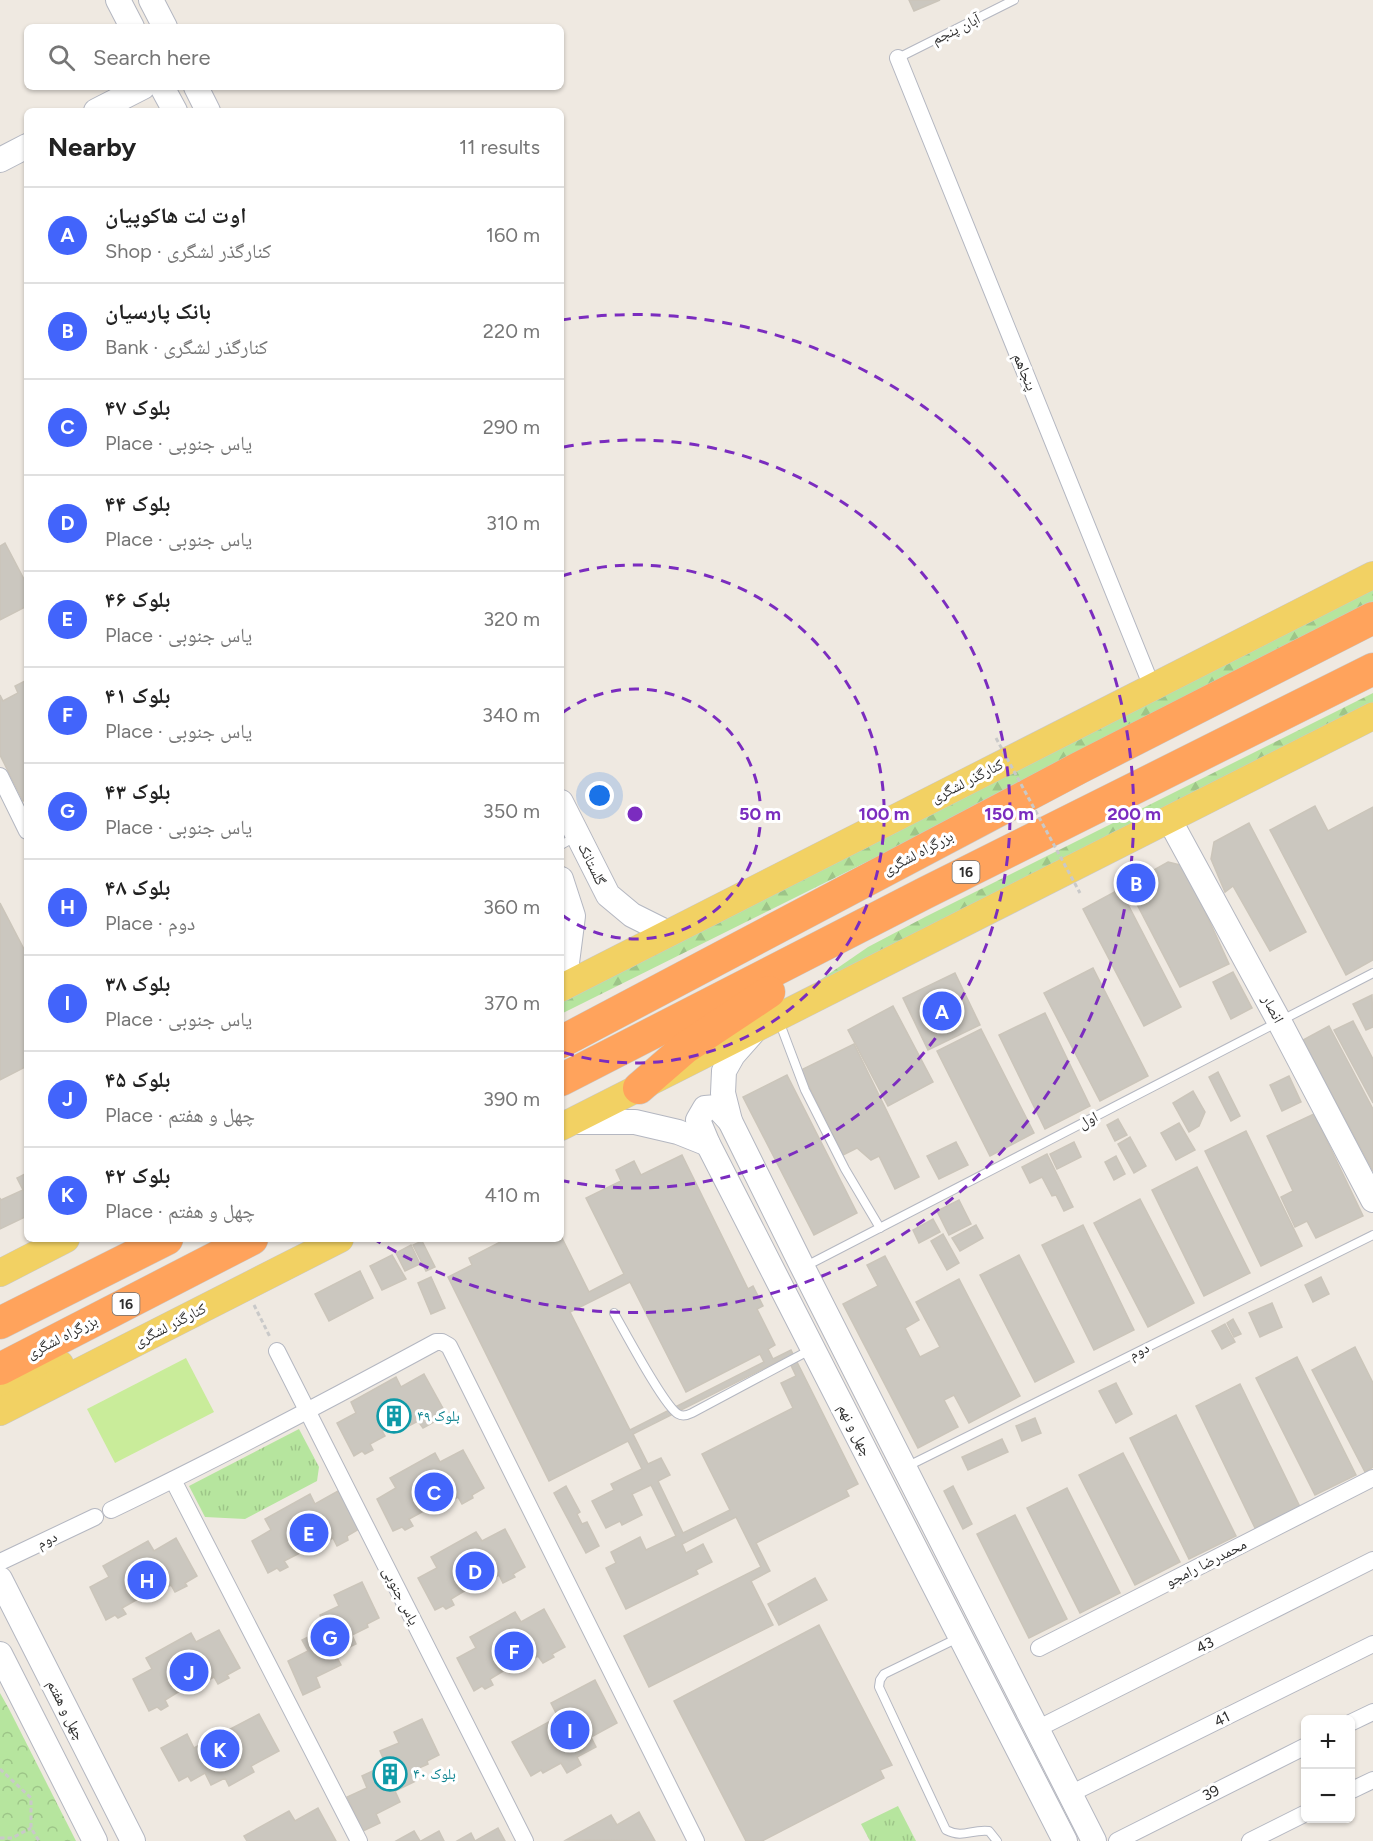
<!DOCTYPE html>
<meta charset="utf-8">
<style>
body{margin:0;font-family:Figtree,"Noto Naskh Arabic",sans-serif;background:#f2f2f2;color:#222}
.controls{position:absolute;right:18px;bottom:18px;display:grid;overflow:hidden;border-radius:9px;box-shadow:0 2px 4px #0004}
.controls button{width:54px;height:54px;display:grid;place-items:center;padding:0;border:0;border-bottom:2px solid #e0e0e0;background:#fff;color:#222;font:30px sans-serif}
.you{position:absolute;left:600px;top:796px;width:21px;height:21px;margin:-15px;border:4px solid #fff;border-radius:50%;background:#1a73e8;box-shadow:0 0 0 9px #1a73e833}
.badge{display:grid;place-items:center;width:39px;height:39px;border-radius:50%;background:#4264fb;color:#fff;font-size:20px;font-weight:700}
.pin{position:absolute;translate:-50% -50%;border:3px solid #fff;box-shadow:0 2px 6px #0006}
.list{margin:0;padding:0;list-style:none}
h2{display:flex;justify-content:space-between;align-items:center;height:78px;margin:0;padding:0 24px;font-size:26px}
h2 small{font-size:20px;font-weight:400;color:#767676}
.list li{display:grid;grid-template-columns:39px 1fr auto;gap:18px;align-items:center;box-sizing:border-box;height:96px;padding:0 24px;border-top:2px solid #e0e0e0}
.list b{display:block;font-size:22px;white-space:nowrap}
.list p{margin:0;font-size:20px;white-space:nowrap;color:#767676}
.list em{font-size:20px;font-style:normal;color:#767676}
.icon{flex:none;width:33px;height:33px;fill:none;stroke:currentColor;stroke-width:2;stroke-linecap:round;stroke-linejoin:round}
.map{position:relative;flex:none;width:1373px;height:1841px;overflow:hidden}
.search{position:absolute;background:#fff;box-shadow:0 2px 4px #0004;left:24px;top:24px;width:540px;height:66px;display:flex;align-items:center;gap:15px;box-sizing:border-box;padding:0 21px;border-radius:9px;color:#767676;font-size:22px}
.panel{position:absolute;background:#fff;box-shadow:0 2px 4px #0004;left:24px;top:108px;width:540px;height:1134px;border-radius:9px}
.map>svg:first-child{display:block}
.grass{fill:url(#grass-tufts)}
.forest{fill:url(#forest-firs)}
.park{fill:url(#park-crowns)}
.pitch{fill:#c9ec9a}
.building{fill:#cbc7bf;stroke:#cbc5ba;stroke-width:1.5;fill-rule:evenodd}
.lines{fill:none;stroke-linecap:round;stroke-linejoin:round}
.lane-casing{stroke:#b4b7c1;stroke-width:10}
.street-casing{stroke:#b4b7c1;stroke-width:18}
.secondary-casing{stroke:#b4b7c1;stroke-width:26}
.primary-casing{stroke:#c9c9c9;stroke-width:28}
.highway-casing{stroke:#c9c9c9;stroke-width:33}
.path{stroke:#c9c9c9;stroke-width:3;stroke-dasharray:4.5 3;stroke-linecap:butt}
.lane{stroke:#fff;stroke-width:8}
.street{stroke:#fff;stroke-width:16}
.secondary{stroke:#fff;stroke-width:24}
.primary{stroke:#f2d163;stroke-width:27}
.highway{stroke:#ffa35c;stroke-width:32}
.path-bridge{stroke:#c9c9c9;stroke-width:3;stroke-dasharray:4.5 3;stroke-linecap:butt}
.ring{fill:none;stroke:#7b2cbf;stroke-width:3;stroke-dasharray:10 8}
.labels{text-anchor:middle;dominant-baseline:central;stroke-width:6;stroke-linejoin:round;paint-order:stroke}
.shield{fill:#fff;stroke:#6d6d6d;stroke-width:1.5}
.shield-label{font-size:14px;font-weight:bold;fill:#2e2e2e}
.street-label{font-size:15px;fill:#2e2e2e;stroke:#fff}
.culture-label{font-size:15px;fill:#0d838f;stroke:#fff;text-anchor:start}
.centre{fill:#7b2cbf;stroke:#fff;stroke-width:3}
.ring-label{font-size:18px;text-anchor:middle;font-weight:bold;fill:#7b2cbf;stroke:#fff;stroke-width:6;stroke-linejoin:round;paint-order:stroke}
</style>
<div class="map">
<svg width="1373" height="1841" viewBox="0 0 1373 1841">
<defs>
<pattern id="grass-tufts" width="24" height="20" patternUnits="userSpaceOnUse" patternTransform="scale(1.5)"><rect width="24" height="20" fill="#b6e59e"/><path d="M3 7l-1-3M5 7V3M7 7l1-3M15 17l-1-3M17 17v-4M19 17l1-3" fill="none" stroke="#9dc588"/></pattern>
<pattern id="forest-firs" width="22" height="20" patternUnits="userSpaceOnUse" patternTransform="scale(1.5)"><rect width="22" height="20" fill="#b6e59e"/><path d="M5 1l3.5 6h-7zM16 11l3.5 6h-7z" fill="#9dc588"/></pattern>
<pattern id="park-crowns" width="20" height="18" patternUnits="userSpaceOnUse" patternTransform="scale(1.5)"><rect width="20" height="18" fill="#b6e59e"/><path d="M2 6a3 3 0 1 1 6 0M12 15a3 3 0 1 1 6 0" fill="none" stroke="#9dc588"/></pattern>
</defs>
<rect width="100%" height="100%" fill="#efe9e1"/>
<!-- grass -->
<g class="grass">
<path d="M299 1429 319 1467 317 1481 245 1519 205 1517 189 1486Z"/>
<path d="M898 1806 916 1841H870L861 1824Z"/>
</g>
<!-- forest -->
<g class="forest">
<path d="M1373 586V607L1144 724 561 1014V999Z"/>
<path d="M1373 693V707L778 1009 868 947 925 917Z"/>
</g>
<!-- park -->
<path class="park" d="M0 1693 9 1709 76 1841H0Z"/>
<!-- pitch -->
<path class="pitch" d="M186 1358 214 1412 115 1463 87 1409Z"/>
<!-- building -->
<g class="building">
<path d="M909 0H940L914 11Z"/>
<path d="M5 543 27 585V606L0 620V546Z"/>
<path d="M27 680V798L23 801 0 755V695L3 701 18 693 15 686Z"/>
<path d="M1315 806 1328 831 1373 807V960L1346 975 1270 830Z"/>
<path d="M1249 823 1306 932 1270 951 1233 886 1225 892 1211 859 1214 842Z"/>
<path d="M1168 862 1184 866 1229 964 1180 987 1127 885Z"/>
<path d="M1120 889 1181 1007 1144 1026 1083 909Z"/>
<path d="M0 903 27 955V1066L0 1080Z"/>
<path d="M1093 968 1148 1076 1100 1101 1044 993Z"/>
<path d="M1233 972 1252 1008 1231 1019 1213 982Z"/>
<path d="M955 973 980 1025 928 1050 903 998Z"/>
<path d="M1372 995 1373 1027 1366 1030 1353 1004Z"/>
<path d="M893 1006 933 1082 888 1106 848 1030Z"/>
<path d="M1045 1013 1090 1106 1045 1129 999 1035Z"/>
<path d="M1353 1021 1373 1059V1103L1334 1030Z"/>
<path d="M1329 1026 1373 1109V1171L1303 1040Z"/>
<path d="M981 1029 1034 1133 990 1156 937 1051Z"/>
<path d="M854 1044 919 1177 895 1189 879 1156 871 1160 857 1148 843 1155 801 1070Z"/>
<path d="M1218 1072 1240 1116 1231 1121 1209 1077Z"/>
<path d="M787 1075 857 1213 814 1235 743 1097Z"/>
<path d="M1289 1076 1301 1102 1282 1111 1270 1085Z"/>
<path d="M1193 1091 1205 1112 1199 1126 1189 1132 1173 1103Z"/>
<path d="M1314 1114 1363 1216 1316 1238 1307 1221 1295 1227 1281 1197 1293 1191 1267 1136Z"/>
<path d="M1118 1119 1127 1135 1115 1141 1107 1125Z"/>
<path d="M1179 1123 1195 1150 1176 1160 1161 1133Z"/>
<path d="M1246 1131 1302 1246 1261 1266 1205 1151Z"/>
<path d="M1130 1137 1146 1166 1134 1173 1118 1144Z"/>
<path d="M956 1142 968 1165 939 1179 927 1156Z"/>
<path d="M1074 1142 1081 1157 1057 1169 1050 1154Z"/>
<path d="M1047 1154 1073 1207 1064 1211 1056 1195 1052 1196 1042 1177 1030 1183 1022 1167Z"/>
<path d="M682 1155 748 1289 753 1286 763 1306 757 1309 775 1345 768 1349 773 1359 791 1350 858 1484 846 1490 849 1496 756 1543 770 1571 751 1581 773 1625 649 1687 624 1636 761 1567 736 1517 682 1544 686 1553 703 1544 712 1562 696 1570 698 1574 626 1609 606 1568 616 1563 611 1552 640 1537 646 1550 676 1536 651 1485 632 1494 642 1515 622 1525 620 1521 606 1528 592 1501 614 1490 611 1484 642 1469 628 1441 549 1481 448 1277 472 1265 469 1258 506 1239H561V1236L589 1292 624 1274 586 1198 621 1181 616 1170 634 1161 641 1175ZM630 1282 686 1392 760 1354 764 1362 630 1430 570 1312ZM787 1357 796 1376 781 1383 793 1408 702 1454 730 1510 683 1533 658 1481 670 1475 661 1458 648 1464 633 1434Z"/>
<path d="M1116 1156 1125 1174 1114 1180 1105 1162Z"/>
<path d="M1197 1167 1250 1273 1204 1296 1152 1190Z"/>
<path d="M27 1173V1216L0 1229V1198L1 1200 23 1190 17 1178Z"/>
<path d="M1140 1199 1194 1303 1148 1327 1094 1223Z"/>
<path d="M959 1200 971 1224 949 1235 937 1211Z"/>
<path d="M933 1219 940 1232 919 1243 913 1230Z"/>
<path d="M976 1225 983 1238 960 1251 952 1238Z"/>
<path d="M1083 1225 1134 1330 1094 1350 1042 1245Z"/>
<path d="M943 1234 959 1263 947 1270 931 1241Z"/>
<path d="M422 1241 435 1267 426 1271 413 1245Z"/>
<path d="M411 1245 420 1264 405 1271 396 1253Z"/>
<path d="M392 1255 406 1279 382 1290 370 1266Z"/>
<path d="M1019 1255 1074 1362 1035 1382 980 1275Z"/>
<path d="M885 1256 919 1320 905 1328 920 1357 940 1347 916 1302 959 1279 1020 1396 969 1423 954 1395 944 1400 958 1427 918 1448 843 1304 878 1286 867 1265Z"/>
<path d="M360 1271 373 1298 329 1321 315 1294Z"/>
<path d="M431 1277 445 1308 431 1314 418 1283Z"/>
<path d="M1321 1277 1329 1294 1313 1302 1305 1285Z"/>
<path d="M1272 1303 1282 1327 1260 1337 1249 1313Z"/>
<path d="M1233 1319 1241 1334 1234 1337 1227 1323Z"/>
<path d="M1225 1324 1235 1342 1222 1349 1212 1331Z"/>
<path d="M1355 1347 1373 1383V1467L1365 1472 1312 1370Z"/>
<path d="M1297 1357 1356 1475 1315 1495 1256 1378Z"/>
<path d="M424 1374 445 1412 432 1419 434 1422 423 1428 418 1421 403 1429 399 1422 382 1431 385 1436 370 1444 373 1450 365 1454 362 1451 354 1456 337 1423 356 1413 351 1402 396 1377 401 1387Z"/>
<path d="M1116 1383 1132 1414 1116 1423 1099 1391Z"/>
<path d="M1240 1384 1300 1507 1255 1528 1196 1406Z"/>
<path d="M1176 1415 1236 1536 1189 1559 1130 1438Z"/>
<path d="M1035 1418 1041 1433 1022 1441 1016 1426Z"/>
<path d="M1002 1439 1008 1452 968 1470 962 1457Z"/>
<path d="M463 1450 484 1488 472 1495 473 1498 462 1504 458 1497 443 1505 439 1497 422 1507 424 1511 409 1519 413 1526 405 1530 402 1527 393 1531 377 1499 396 1488 390 1478 435 1453 440 1462Z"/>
<path d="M1123 1453 1180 1562 1135 1585 1079 1475Z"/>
<path d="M566 1486 580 1512 577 1514 582 1524 587 1522 599 1546 586 1553 554 1493Z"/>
<path d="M953 1486 972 1524 963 1529 944 1491Z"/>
<path d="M1067 1488 1120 1593 1080 1613 1027 1508Z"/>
<path d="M338 1491 359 1529 347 1536 348 1540 337 1546 333 1538 318 1546 314 1539 297 1548 300 1553 284 1561 288 1567 280 1571 277 1568 268 1573 252 1541 271 1530 265 1519 310 1494 315 1504Z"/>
<path d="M1015 1515 1067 1619 1029 1638 977 1534Z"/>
<path d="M505 1529 525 1567 513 1574 515 1577 503 1583 499 1575 484 1584 480 1577 463 1586 466 1590 451 1599 454 1605 446 1609 443 1606 435 1610 418 1578 437 1568 431 1557 476 1532 482 1541Z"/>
<path d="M176 1538 197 1576 185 1583 187 1586 175 1592 171 1585 156 1593 152 1586 135 1595 138 1599 122 1608 126 1614 118 1618 115 1615 106 1620 90 1587 109 1577 103 1566 148 1541 154 1551Z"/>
<path d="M815 1578 827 1600 779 1625 768 1604Z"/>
<path d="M362 1582 379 1618 367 1624 368 1627 352 1635 356 1644 335 1654 341 1665 316 1677 320 1687 303 1695 288 1661 308 1651 302 1640 326 1628 320 1615 339 1606 334 1595Z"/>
<path d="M544 1609 565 1647 552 1654 554 1657 543 1663 538 1656 523 1664 519 1657 502 1666 505 1670 490 1679 493 1685 485 1689 482 1686 474 1691 457 1658 476 1648 470 1637 515 1612 521 1622Z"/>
<path d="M819 1625 892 1765 880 1770 884 1778 762 1841H746L674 1701Z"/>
<path d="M219 1630 240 1668 227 1675 229 1678 218 1684 214 1677 199 1685 194 1678 178 1687 180 1691 165 1700 168 1706 161 1710 157 1707 149 1711 133 1679 152 1669 146 1658 191 1633 196 1642Z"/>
<path d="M595 1680 617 1723 591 1737 596 1747 577 1757 581 1765 567 1773 561 1763 543 1773 541 1770 531 1776 512 1742 558 1717 551 1703Z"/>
<path d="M259 1714 279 1751 251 1766 254 1772 229 1786 225 1778 211 1785 205 1773 191 1781 188 1776 179 1781 161 1748 187 1734 194 1748Z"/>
<path d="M422 1719 439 1755 427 1761 428 1764 412 1771 416 1781 395 1791 400 1802 376 1814 380 1823 363 1831 347 1797 367 1788 362 1776 386 1765 380 1751 399 1743 394 1732Z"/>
<path d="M318 1808 336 1841H247L244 1836 289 1811 295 1821Z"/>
<path d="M639 1812 655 1841 566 1840 611 1815 617 1825Z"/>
<path d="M498 1828 505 1841H475Z"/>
<path d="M414 1831 420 1841H396Z"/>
<path d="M439 1831 444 1841H421Z"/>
<path d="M471 1833 475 1841H457Z"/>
</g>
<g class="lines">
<defs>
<g id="lane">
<path d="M898 58 1014 0"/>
<path d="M561 845 575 837"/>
<path d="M779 1021 805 1090 845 1169 880 1228"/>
<path d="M806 1266 1373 973"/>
<path d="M614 1313C625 1332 664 1406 678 1414 683 1417 688 1415 692 1413L810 1350"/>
<path d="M906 1467 1373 1235"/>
<path d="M960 1637 884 1674 880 1680 879 1687 946 1830C964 1839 970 1829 989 1831L997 1841"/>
</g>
<g id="street">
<path d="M898 58 1152 687"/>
<path d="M0 776 27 831"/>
<path d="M277 1351 525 1841"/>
<path d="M173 1480 359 1841"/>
<path d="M111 1510C221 1457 329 1400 436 1342H442L449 1346 696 1841"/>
<path d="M0 1562 95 1517"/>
<path d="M1039 1648 1373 1478"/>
<path d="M1350 1723 1373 1712"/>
<path d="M1037 1729 1373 1560"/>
<path d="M1350 1791 1373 1780"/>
<path d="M1070 1794 1373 1644"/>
<path d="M1117 1841 1306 1746"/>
<path d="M1250 1841 1306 1813"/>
</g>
<g id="secondary">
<path d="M118 0 132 27"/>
<path d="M151 0 165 27"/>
<path d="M162 87 175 111"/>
<path d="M196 87 208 111"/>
<path d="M96 111 143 87"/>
<path d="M0 160 27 146"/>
<path d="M561 802 608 895 632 915 668 933"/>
<path d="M1169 819 1279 1021 1373 1200"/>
<path d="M561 879 573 916 564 986"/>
<path d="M755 1030 733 1055 724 1071 723 1093 730 1121 803 1268 1094 1841"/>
<path d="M730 1121 717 1107 705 1108 698 1120 708 1144 1065 1841"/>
<path d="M572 1122H635L678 1132 708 1144"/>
<path d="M0 1579 133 1841"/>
<path d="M0 1654 95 1841"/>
</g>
<g id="primary">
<path d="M561 988 1373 575"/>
<path d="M561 1127 1373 716"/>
<path d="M0 1273 66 1239"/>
<path d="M0 1387 60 1364"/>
<path d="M0 1412 340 1239"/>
</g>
<g id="highway">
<path d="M561 1042 1079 768 1373 618"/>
<path d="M561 1080 925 893 1373 669"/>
<path d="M639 1088 685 1048 769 992"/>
<path d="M0 1323 167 1239"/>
<path d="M0 1369 252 1239"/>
</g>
</defs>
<!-- lane casing -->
<use href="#lane" class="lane-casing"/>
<!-- street casing -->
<use href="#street" class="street-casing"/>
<!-- secondary casing -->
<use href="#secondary" class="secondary-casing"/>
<!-- primary casing -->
<use href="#primary" class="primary-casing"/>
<!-- highway casing -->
<use href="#highway" class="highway-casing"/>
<!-- path -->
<g class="path">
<path d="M254 1305 270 1337"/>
<path d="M0 1769 31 1798V1828L39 1841"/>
<path d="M0 1838H12L31 1828"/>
</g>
<!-- lane -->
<use href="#lane" class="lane"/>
<!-- street -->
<use href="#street" class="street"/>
<!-- secondary -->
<use href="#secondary" class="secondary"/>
<!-- primary -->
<use href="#primary" class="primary"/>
<!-- highway -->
<use href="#highway" class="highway"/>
<!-- path-bridge -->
<path class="path-bridge" d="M996 738 1080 893"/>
</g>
<!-- distance rings -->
<g class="ring">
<path d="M562 713A125 125 0 1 1 562 915"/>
<path d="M562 576A249 249 0 1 1 562 1052"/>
<path d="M564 447A374 374 0 1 1 564 1181"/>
<path d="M561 320A499 499 0 1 1 374 1239"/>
</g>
<!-- icons -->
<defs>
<symbol id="building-ring" viewBox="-11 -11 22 22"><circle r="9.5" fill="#fff" stroke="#0f9aa8" stroke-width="1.5"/><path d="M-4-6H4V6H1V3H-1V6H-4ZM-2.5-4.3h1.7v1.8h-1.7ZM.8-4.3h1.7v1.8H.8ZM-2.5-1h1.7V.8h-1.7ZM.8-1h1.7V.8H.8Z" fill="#0f9aa8"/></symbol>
</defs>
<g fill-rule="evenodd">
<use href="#building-ring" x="375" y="1397" width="38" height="38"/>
<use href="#building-ring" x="371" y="1755" width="38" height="38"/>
</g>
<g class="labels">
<!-- shield labels -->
<g class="shield">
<rect x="952.5" y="861" width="27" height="22" rx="4.5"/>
<rect x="112.5" y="1293" width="27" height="22" rx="4.5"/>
</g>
<g class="shield-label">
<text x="966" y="872">16</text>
<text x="126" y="1304">16</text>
</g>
<!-- street labels -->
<g class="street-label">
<text transform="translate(956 29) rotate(-26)">آبان پنجم</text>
<text transform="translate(1025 372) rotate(68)">پنجاهم</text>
<text transform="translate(967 781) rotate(-27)">کنارگذر لشگری</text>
<text transform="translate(918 853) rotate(-28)">بزرگراه لشگری</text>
<text transform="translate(592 864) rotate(64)">گلستانک</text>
<text transform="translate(1273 1009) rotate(62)">انصار</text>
<text transform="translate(1088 1120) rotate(-27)">اول</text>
<text transform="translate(170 1325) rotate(-27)">کنارگذر لشگری</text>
<text transform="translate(62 1337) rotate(-27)">بزرگراه لشگری</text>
<text transform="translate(1139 1351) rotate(-26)">دوم</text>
<text transform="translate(855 1430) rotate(63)">چهل و نهم</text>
<text transform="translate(47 1540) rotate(-25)">دوم</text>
<text transform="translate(1206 1563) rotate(-27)">محمدرضا رامجو</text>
<text transform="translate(401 1596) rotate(63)">یاس جنوبی</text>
<text transform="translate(1205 1645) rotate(-27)">43</text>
<text transform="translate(66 1710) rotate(63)">چهل و هفتم</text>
<text transform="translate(1222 1719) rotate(-26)">41</text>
<text transform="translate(1211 1793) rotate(-27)">39</text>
</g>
<!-- culture labels -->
<g class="culture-label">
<text x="417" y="1416">بلوک ۴۹</text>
<text x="413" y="1774">بلوک ۴۰</text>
</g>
</g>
<circle cx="635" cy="814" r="9" class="centre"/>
<g class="ring-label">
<text x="760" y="820">50 m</text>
<text x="884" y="820">100 m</text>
<text x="1009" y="820">150 m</text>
<text x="1134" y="820">200 m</text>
</g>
</svg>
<div class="controls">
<button>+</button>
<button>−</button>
</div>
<div class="you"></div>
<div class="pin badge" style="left:942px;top:1011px">A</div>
<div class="pin badge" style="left:1136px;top:883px">B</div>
<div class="pin badge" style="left:434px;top:1492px">C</div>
<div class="pin badge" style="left:475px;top:1571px">D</div>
<div class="pin badge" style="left:309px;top:1533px">E</div>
<div class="pin badge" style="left:514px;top:1651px">F</div>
<div class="pin badge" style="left:330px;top:1637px">G</div>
<div class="pin badge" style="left:147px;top:1580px">H</div>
<div class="pin badge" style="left:570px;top:1730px">I</div>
<div class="pin badge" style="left:189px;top:1672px">J</div>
<div class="pin badge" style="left:220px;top:1749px">K</div>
<div class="search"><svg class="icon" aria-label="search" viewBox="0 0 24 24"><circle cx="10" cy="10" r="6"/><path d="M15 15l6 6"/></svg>Search here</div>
<section class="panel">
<h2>Nearby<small>11 results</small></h2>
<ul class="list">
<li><span class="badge">A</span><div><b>اوت لت هاکوپیان</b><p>Shop · کنارگذر لشگری</p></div><em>160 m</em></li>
<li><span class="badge">B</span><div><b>بانک پارسیان</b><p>Bank · کنارگذر لشگری</p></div><em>220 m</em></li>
<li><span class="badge">C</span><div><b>بلوک ۴۷</b><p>Place · یاس جنوبی</p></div><em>290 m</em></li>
<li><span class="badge">D</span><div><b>بلوک ۴۴</b><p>Place · یاس جنوبی</p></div><em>310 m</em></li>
<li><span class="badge">E</span><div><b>بلوک ۴۶</b><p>Place · یاس جنوبی</p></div><em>320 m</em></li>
<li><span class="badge">F</span><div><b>بلوک ۴۱</b><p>Place · یاس جنوبی</p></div><em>340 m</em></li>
<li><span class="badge">G</span><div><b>بلوک ۴۳</b><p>Place · یاس جنوبی</p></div><em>350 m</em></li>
<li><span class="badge">H</span><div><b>بلوک ۴۸</b><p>Place · دوم</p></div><em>360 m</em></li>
<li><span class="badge">I</span><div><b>بلوک ۳۸</b><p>Place · یاس جنوبی</p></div><em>370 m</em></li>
<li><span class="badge">J</span><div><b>بلوک ۴۵</b><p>Place · چهل و هفتم</p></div><em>390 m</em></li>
<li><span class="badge">K</span><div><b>بلوک ۴۲</b><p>Place · چهل و هفتم</p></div><em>410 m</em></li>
</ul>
</section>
</div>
